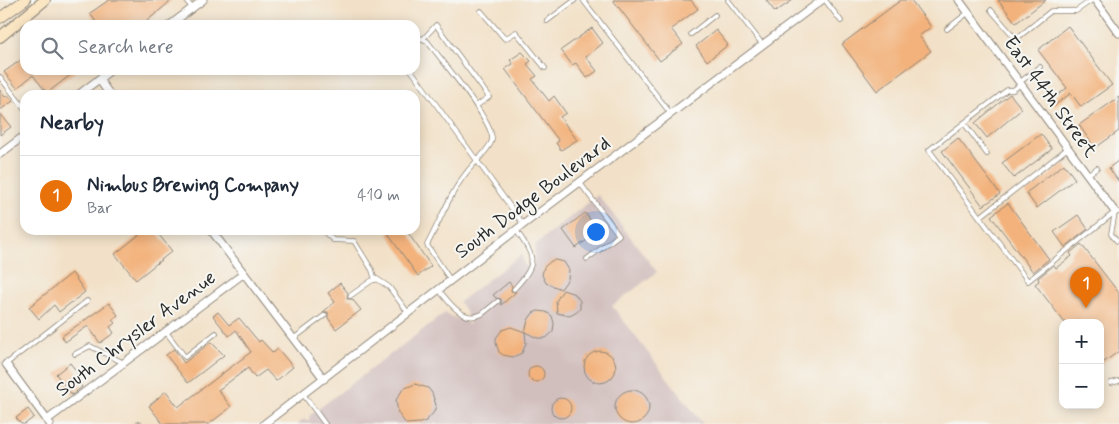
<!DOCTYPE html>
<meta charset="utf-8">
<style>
body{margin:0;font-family:Mynerve,sans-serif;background:#f2f2f3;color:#1f2937}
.controls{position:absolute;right:15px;bottom:15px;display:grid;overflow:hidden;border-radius:10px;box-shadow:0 2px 12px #0003}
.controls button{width:45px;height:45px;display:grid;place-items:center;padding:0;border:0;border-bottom:1px solid #e0e1e3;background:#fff;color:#1f2937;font:25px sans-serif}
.you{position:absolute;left:595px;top:231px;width:18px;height:18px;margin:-12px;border:4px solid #fff;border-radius:50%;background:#1a73e8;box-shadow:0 0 0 8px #1a73e833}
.badge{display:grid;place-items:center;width:32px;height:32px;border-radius:50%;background:#d1495b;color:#fff;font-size:16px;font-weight:700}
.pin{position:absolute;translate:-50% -41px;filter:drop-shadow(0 1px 2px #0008)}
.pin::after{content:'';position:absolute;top:26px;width:18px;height:15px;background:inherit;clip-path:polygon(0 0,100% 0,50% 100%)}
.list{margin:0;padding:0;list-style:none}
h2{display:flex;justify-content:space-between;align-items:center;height:65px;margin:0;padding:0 20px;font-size:21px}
h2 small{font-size:16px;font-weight:400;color:#747a83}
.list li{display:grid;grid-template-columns:32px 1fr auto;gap:15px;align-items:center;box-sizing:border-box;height:80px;padding:0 20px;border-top:1px solid #e0e1e3}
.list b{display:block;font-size:19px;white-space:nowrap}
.list p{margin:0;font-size:16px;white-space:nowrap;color:#747a83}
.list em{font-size:16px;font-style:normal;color:#747a83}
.icon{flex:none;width:28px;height:28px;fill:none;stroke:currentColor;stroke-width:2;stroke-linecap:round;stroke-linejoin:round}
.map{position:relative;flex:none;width:1119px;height:424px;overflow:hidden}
.search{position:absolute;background:#fff;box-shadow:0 2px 12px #0003;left:20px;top:20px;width:400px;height:55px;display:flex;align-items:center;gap:12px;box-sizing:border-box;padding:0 18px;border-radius:15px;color:#747a83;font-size:19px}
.panel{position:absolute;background:#fff;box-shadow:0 2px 12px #0003;left:20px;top:90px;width:400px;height:145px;border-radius:15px}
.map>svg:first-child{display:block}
.industrial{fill:#d1bfbe}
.building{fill:#f3b27b}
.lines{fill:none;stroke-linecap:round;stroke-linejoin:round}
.service-casing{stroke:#8e867a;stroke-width:5.5}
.minor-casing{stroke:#8e867a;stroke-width:9}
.secondary-casing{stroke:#8e867a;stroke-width:12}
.service{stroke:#fff;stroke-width:4}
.minor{stroke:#fff;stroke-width:7}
.secondary{stroke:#fbe6c4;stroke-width:10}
.labels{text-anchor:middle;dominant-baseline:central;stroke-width:4;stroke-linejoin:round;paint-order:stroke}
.street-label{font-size:20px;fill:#2b2b2b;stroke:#f6f6f2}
</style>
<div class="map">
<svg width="1119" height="424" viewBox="0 0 1119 424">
<rect width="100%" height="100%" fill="#f6f6f2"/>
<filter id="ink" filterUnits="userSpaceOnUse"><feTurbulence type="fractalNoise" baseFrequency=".02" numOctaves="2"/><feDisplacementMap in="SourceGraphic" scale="10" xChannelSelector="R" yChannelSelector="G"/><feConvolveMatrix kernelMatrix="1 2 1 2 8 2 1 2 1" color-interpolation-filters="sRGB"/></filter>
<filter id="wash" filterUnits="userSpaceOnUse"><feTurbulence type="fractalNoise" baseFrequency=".0096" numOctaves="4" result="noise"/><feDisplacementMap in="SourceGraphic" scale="20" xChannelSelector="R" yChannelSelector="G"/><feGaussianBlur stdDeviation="1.12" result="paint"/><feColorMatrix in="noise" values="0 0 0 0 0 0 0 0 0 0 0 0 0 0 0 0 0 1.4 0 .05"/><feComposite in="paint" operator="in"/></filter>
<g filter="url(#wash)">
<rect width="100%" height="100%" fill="#f2e1c8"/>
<!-- industrial -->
<path class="industrial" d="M598 195 657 272 612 306 703 424H298L304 419 306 421 310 419 309 416 445 313 455 318 464 319 469 325 470 324 465 310 459 302 522 254 524 266 534 264 535 245Z"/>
<g id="blocks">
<!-- building -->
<g class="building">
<path d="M109 0H172L142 25H98L90 13Z"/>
<path d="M613 0H691L698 9 671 29 683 44 660 61Z"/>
<path d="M766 0H793L775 12Z"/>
<path d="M901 0H911L931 27 919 36 931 51 877 91 842 44Z"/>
<path d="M998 0H1046L1016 23Z"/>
<path d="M1068 26 1112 85 1081 107 1071 93 1054 106 1050 101 1067 88 1038 50Z"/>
<path d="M592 28 603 43 586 57 597 71 587 78 576 63 572 65 561 50Z"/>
<path d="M716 30 728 45 707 61 696 46Z"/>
<path d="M522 52 531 61 527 64 537 76 532 79 549 101 554 96 566 113 560 117 577 140 561 150 556 143 559 141 505 69 513 64 510 60Z"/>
<path d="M25 57V70H77L47 93 33 75 17 88 4 72Z"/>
<path d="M0 90 5 97 8 95 13 101 0 110Z"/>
<path d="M1010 94 1022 109 987 138 975 123Z"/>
<path d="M1119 97V131L1095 148 1079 125Z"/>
<path d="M0 113 11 127 0 135Z"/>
<path d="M1041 134 1052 149 1014 178 1002 163Z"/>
<path d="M958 138 1000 194 983 206 942 151Z"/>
<path d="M1119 160V182L1109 168Z"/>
<path d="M1064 164 1075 179 1037 208 1026 193Z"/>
<path d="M1008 203 1049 259 1033 272 991 216Z"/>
<path d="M585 213 599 231 576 248 563 230Z"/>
<path d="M1078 215 1088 229 1065 247 1054 232Z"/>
<path d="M145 230H155L172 251 136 280 115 254Z"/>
<path d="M395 230H406L431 266 418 276 388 234Z"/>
<path d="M1081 244 1119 293V351L1100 365V323H1065L1035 284 1039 281 1038 278 1054 265 1056 268 1072 256 1070 253Z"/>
<path d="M555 260 564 262 569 270 568 279 561 289 546 283 542 275 544 267 551 261Z"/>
<path d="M72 273 85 292 59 312 54 305 39 319 29 307Z"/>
<path d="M509 282 512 286 511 291 516 292 501 305V299L496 298 493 295Z"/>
<path d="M340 283 348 293 347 299H352L361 310 336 329 328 318V312H323L335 302 328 293Z"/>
<path d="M563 290 575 294 580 301V309L577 312 570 316 557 313 556 301Z"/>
<path d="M109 303 118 315 112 320 115 323 110 327 114 333 100 343 88 326 65 342 62 336Z"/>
<path d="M538 311 546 312 552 316 554 323 553 332 546 338H537L525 332 528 320 533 313Z"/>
<path d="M218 312 229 325 239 318 259 342 261 340 273 353 278 349 293 367 276 381 266 370 255 378 248 368 218 390 231 407 209 424H163L149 406 166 391 178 407 251 352 236 330 229 336 213 316Z"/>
<path d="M511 327 525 332 526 343 522 353 513 357 503 355 499 352 496 343V338L502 330Z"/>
<path d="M211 342 224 355 188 383 166 355 174 349 184 363Z"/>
<circle cx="600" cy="367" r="16"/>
<path d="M70 363 81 377 77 380 82 387 72 395 56 374Z"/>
<circle cx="536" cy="374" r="8"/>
<path d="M415 384 428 388 432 393 436 405 434 412 426 421 420 423 406 424 398 413 396 400 403 389Z"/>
<circle cx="632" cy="407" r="17"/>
<circle cx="561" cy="408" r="10"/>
<path d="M28 409 34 417 25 424H21L16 418Z"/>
</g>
</g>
</g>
<g filter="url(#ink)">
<use href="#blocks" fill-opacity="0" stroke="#8e867a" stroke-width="1"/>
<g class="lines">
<defs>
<g id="service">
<path d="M186 0 192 8"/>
<path d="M583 0 671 114"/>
<path d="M728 0 763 45"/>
<path d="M825 0 841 21"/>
<path d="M991 10 1016 39 1051 11H1076L1092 0"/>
<path d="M481 11 505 39 516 32 545 68"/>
<path d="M547 21 575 0"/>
<path d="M947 29 969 12"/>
<path d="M691 34 715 15"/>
<path d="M415 38H420L427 41C440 58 493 121 492 139 492 147 473 164 467 172 450 193 440 221 427 245L451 281"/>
<path d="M423 39 436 25 489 97 476 106"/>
<path d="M411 70 523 224"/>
<path d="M0 77 25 109"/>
<path d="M1020 82 1040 67"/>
<path d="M964 123 1007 90H1013L1021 84"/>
<path d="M987 154 964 123 929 150 1028 281 1115 212H1119"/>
<path d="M1087 175 1097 168"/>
<path d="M580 183 619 235 587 259"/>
<path d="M1115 212 1111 234 1117 241"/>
<path d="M980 217 1068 148"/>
<path d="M322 230 333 240 354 241 372 270 375 280"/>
<path d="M514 289C539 262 535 258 516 230"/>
<path d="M439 290C449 302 463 324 482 314 487 310 493 305 498 301"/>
<path d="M350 296 371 281 377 279 389 287 409 314"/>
<path d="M166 332 185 357 216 333"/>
<path d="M293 339 325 315"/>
<path d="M75 354 90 346 120 361 123 365"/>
<path d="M6 364 87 301"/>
<path d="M1111 383 1119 381"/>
<path d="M303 394 325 424"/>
<path d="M138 424H140"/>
</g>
<g id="minor">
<path d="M959 0 1115 212"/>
<path d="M1095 0 1119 33"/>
<path d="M170 25 203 0"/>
<path d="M99 79 110 95"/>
<path d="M78 95 111 70"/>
<path d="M0 154 25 135"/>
<path d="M211 230 324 379"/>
<path d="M6 364 50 424"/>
<path d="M47 420 243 274"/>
<path d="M264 424 516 230 822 0"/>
</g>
<g id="secondary">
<path d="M0 18 25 0"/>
<path d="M0 37 45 0"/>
</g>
</defs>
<!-- service casing -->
<use href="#service" class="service-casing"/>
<!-- minor casing -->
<use href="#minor" class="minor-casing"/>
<!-- secondary casing -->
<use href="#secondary" class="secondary-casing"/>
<!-- service -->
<use href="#service" class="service"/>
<!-- minor -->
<use href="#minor" class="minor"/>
<!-- secondary -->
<use href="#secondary" class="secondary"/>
</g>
</g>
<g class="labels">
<!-- street labels -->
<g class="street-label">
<text transform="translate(1050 97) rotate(54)">East 44th Street</text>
<text transform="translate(533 198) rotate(-37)">South Dodge Boulevard</text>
<text transform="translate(136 334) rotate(-37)">South Chrysler Avenue</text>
</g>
</g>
</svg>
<div class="controls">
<button>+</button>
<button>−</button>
</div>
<div class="you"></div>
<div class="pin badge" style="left:1086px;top:308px;background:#e8710a">1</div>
<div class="search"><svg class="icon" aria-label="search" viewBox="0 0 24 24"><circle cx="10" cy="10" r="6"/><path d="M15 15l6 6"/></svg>Search here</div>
<section class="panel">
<h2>Nearby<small></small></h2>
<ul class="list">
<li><span class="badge" style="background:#e8710a">1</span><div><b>Nimbus Brewing Company</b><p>Bar</p></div><em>410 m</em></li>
</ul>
</section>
</div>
